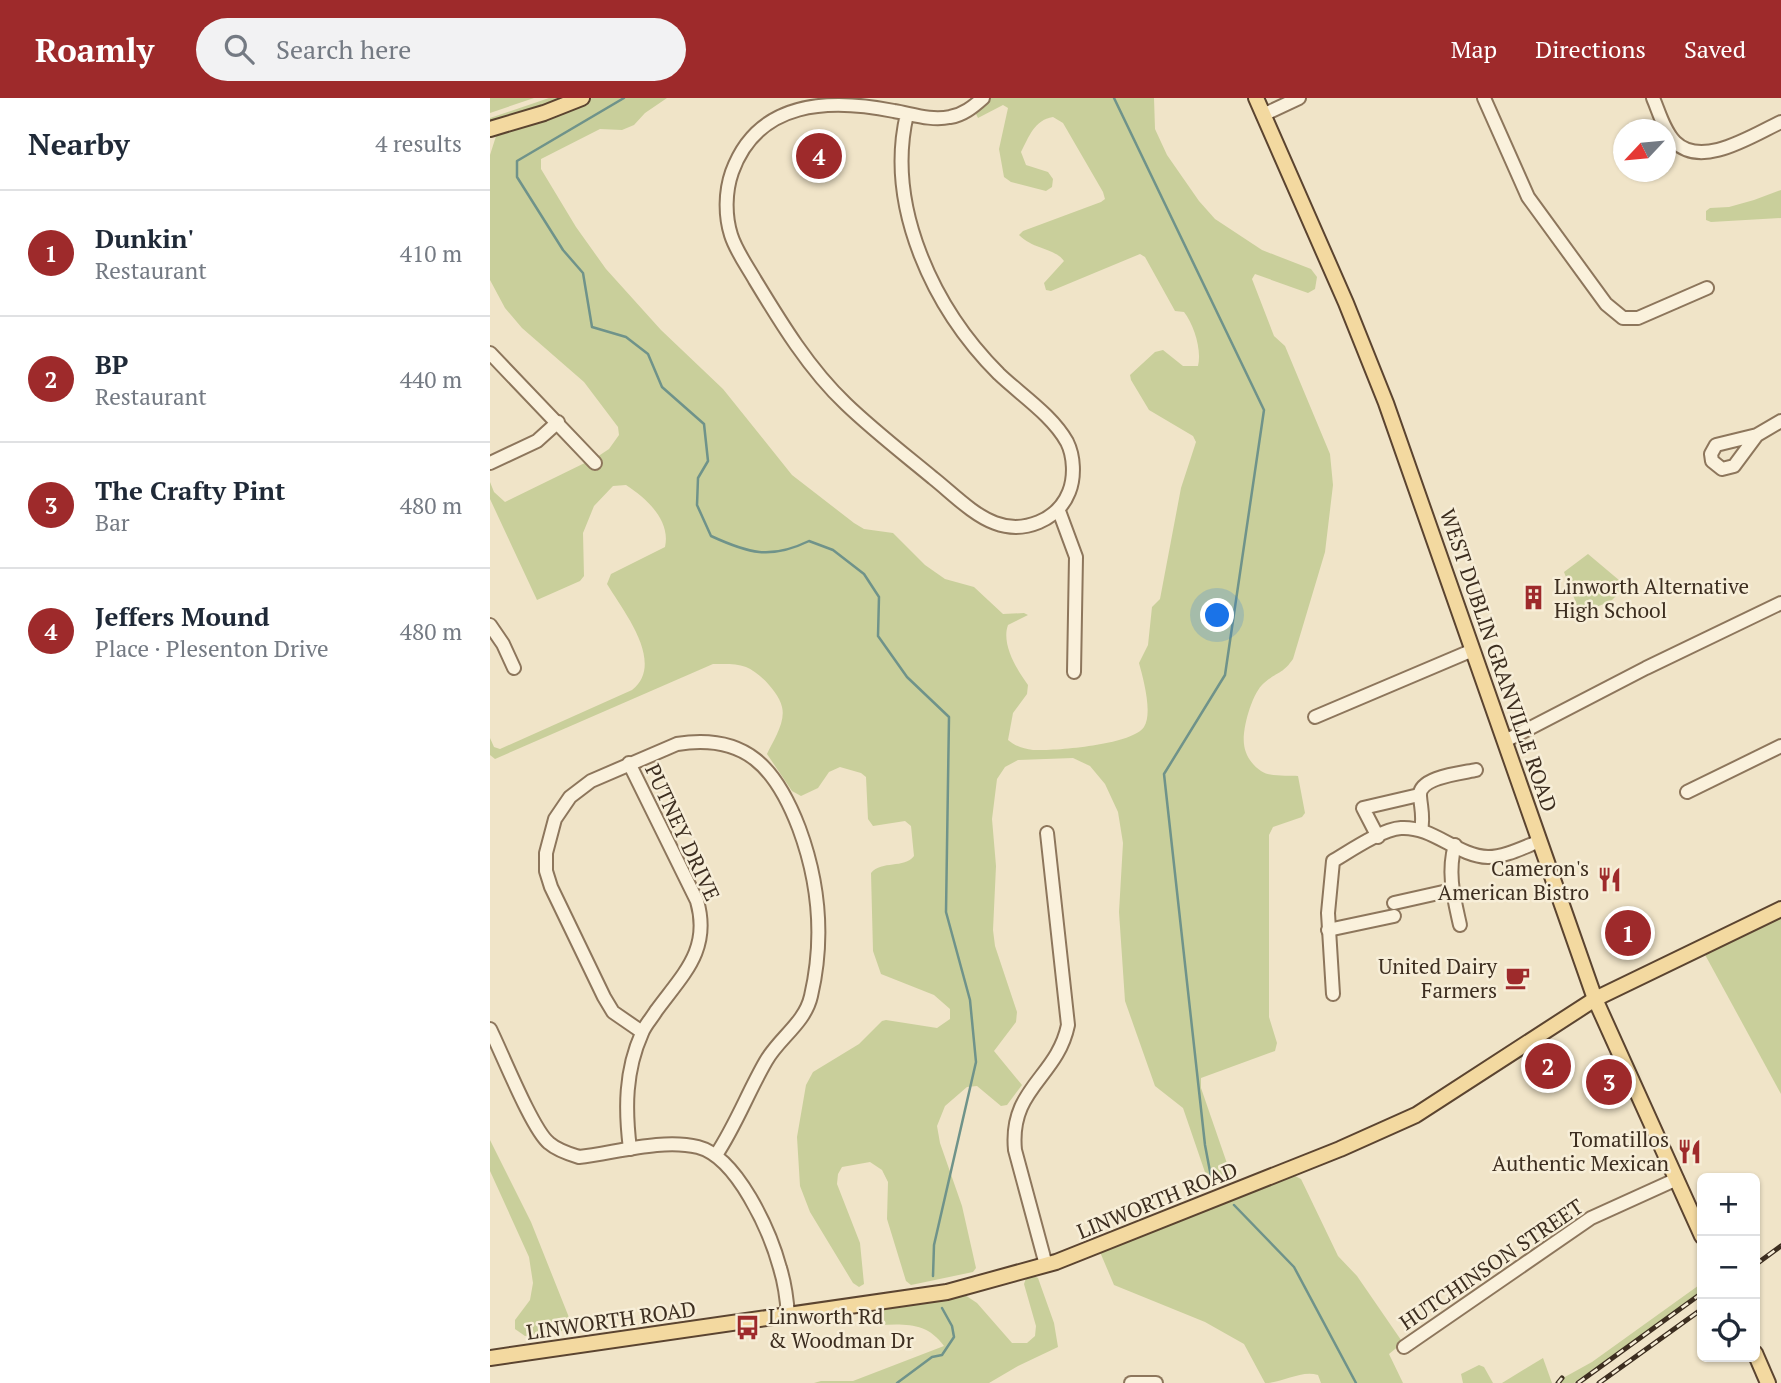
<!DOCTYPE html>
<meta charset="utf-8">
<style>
body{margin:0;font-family:"PT Serif",serif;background:#f2f2f3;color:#1f2937}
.controls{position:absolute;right:21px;bottom:21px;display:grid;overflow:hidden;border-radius:10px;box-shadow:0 2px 5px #0004}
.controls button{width:63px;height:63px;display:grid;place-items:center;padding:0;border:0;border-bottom:2px solid #e0e1e3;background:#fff;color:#1f2937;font:35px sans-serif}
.compass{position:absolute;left:1123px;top:21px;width:63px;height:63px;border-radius:50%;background:#fff;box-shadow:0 2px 5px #0004;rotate:244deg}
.you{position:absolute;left:728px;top:518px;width:24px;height:24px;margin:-18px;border:5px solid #fff;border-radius:50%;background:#1a73e8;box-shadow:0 0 0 10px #1a73e833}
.badge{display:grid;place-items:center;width:46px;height:46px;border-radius:50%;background:#9e2a2b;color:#fff;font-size:23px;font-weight:700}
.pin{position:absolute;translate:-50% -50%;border:4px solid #fff;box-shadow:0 2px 7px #0006}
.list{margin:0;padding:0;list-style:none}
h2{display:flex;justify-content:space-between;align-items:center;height:91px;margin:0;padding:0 28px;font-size:30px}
h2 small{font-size:23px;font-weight:400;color:#747a83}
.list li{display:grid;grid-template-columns:46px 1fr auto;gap:21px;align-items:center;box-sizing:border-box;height:126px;padding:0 28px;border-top:2px solid #e0e1e3}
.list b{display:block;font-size:26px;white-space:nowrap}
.list p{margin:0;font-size:23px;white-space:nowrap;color:#747a83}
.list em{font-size:23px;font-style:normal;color:#747a83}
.icon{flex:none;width:38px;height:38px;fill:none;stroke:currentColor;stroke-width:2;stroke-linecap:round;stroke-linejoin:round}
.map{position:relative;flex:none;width:1291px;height:1285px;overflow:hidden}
header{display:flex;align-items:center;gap:42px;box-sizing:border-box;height:98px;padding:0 35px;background:#9e2a2b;color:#fff}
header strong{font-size:33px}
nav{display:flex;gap:38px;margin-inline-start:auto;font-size:24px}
.search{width:490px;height:63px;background:#f2f2f3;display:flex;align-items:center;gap:18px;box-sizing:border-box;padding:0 24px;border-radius:38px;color:#747a83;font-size:26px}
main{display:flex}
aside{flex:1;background:#fff}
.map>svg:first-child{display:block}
.green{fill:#c9cf9b}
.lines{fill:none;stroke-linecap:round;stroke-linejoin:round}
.stream{stroke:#6f938a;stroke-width:2.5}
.minor-casing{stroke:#8d765c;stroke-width:16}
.major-casing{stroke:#5b4430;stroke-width:18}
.minor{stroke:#faf1dc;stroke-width:12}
.major{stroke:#f3d9a0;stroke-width:14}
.rail-casing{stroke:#3d2e20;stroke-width:5}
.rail{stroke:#f7eed8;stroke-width:2.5;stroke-dasharray:8;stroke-linecap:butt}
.labels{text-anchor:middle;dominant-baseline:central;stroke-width:5;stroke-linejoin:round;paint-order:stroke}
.poi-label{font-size:21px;fill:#3d2e20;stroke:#f7eed8;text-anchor:end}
.street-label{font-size:21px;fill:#3d2e20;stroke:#f7eed8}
</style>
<header>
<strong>Roamly</strong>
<div class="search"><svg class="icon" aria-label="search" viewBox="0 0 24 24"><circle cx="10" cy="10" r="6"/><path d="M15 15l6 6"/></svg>Search here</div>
<nav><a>Map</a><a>Directions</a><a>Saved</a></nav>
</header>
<main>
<aside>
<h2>Nearby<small>4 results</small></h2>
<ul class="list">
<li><span class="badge">1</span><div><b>Dunkin'</b><p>Restaurant</p></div><em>410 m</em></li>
<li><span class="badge">2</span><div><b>BP</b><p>Restaurant</p></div><em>440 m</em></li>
<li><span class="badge">3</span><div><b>The Crafty Pint</b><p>Bar</p></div><em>480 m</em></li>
<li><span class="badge">4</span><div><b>Jeffers Mound</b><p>Place · Plesenton Drive</p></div><em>480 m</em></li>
</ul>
</aside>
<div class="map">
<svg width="1291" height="1285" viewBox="0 0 1291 1285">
<rect width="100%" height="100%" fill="#f0e4c8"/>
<!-- green -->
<g class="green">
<path d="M0 0H44L0 15Z"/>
<path d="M59 0H76L0 25V20Z"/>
<path d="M102 0H177L155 15 144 27 132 32 110 31 51 61V71L86 129 116 171 171 232 233 291 302 377 364 425 374 431 403 435 435 467 455 481 484 489 513 516 534 515 538 517 518 527C511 546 527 572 538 587L537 596 523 615 518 642C525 648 534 651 543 652 565 653 642 647 654 629 663 615 653 580 649 565L658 547 662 509 670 501 691 390 706 344 703 338 659 312 641 282 640 277 665 254 673 252 693 268H708C712 252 704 227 694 214L685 213 655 159 650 156 561 193 556 192 554 185 574 163C565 150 544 152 529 137L533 133 611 104 615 101 613 94 573 25 563 19C544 22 539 39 531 54L536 67 558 74 563 81 562 89 556 93 521 84 514 79 509 51 518 10 513 7 488 20 486 16 487 9 496 0H664L665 31 677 57 709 103 725 121 772 152 821 171 827 179 825 191 818 195 765 176 762 181 784 238 795 248 840 356 843 387 835 454 803 561C792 577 786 574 774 585 762 595 752 631 754 646 755 657 762 667 771 673 779 679 798 677 808 678L815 715 812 719 783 729 779 737V919L787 945 785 953 711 980V990L741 1077 738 1082 722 1088 718 1083 693 1010 665 988 635 903 629 814 633 745 628 714 615 686 600 668 583 660 528 662 515 669 507 681 502 721 506 768 503 832 505 848 527 914 526 924 504 953 532 987 517 1007 511 1008 487 988 477 989 455 1008 447 1028 450 1045 472 1108 486 1170 483 1174 421 1187 416 1183 397 1121 398 1084 392 1072 380 1064 352 1069 348 1076 347 1086 370 1145 374 1186 369 1189 363 1185 320 1114 310 1088 307 1039 316 987 323 974 369 946 392 923 396 922 447 930 460 921V911L444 897 391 876 383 853 381 775C392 762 414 771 424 758L421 728 415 723 383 728 378 721 376 679 371 675 350 669 339 674 328 690 311 698 302 693 277 656C283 643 296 624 292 609 289 595 269 574 256 569 246 565 233 566 223 566L5 661 0 657V640L4 649 10 651 142 592C176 565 133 513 117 486L121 476 175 449C181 422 156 400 136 387L123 388 104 408 93 435 94 478 90 483 47 502 0 401V384L4 394 15 404 107 359 119 351 129 337 128 329 94 284 32 230 15 210 0 182V57L7 35Z"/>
<path d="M1291 92V120L1221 124 1216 122V113L1220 110 1239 109 1264 102Z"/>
<path d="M1098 456 1136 488 1121 503 1094 514 1088 510 1074 474Z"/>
<path d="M1291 816V996L1213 853Z"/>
<path d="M0 1042 41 1124 82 1227 79 1232 35 1238 25 1231V1222L40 1202 43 1185 39 1159 0 1073Z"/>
<path d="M805 1078 811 1081 848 1158 867 1178 911 1242 910 1247 899 1256 913 1285H831L828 1277C810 1272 794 1285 775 1285L754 1246 715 1224 624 1187 610 1154Z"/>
<path d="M544 1178 548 1180 564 1225 568 1249 528 1268 499 1285H324L331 1283H363L454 1248C437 1224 415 1226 388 1227L383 1210 475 1197 487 1205 522 1245H537L545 1238 546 1228 534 1186 536 1180Z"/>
<path d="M1212 1185V1196L1202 1202 1084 1285H1069L1073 1280 1102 1264Z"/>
<path d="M1053 1260 1062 1285H1012Z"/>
<path d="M989 1267 994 1269 1003 1285H973L971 1276Z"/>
</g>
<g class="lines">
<!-- stream -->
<g class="stream">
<path d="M134 0 27 63V79L73 152 93 175 102 229 136 239 158 256 172 289 214 326 218 363 208 380 207 407 221 438C258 455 280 462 319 443L343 452 374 476 389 499 388 538 417 579 459 619 456 814 480 902 486 964 444 1147 443 1178"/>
<path d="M624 0 774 312 735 577 674 676 715 1047 722 1084"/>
<path d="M744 1107 804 1169 866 1285"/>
<path d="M407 1285 442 1259 452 1257 464 1239 462 1228 452 1210"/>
</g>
<defs>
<g id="minor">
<path d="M994 0 1038 99 1116 206 1133 220H1148L1217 190"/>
<path d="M1163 0C1169 14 1174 33 1185 44 1212 71 1263 37 1291 24"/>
<path d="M417 16C395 109 444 211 509 276 531 297 562 317 577 344 584 358 585 379 579 394 568 422 534 436 505 425 483 417 462 395 443 380 414 356 383 332 356 306 319 271 291 225 265 182 257 168 246 153 241 137 235 118 235 94 242 74 268 2 339 0 404 13 422 16 441 23 460 19 473 17 483 9 493 0"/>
<path d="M773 17 809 0"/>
<path d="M0 255 105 365"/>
<path d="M1267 337 1244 368 1232 371 1222 363 1221 356 1226 347 1267 337 1291 323"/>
<path d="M0 365 47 343 68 324"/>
<path d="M569 413 586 459 584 574"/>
<path d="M0 527 13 546 24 570"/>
<path d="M825 619 983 552"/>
<path d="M1015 643 1156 570 1291 505"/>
<path d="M139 665 207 803C221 852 193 876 166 913 162 920 155 927 152 935 135 973 135 1011 140 1051"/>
<path d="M1197 694 1291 648"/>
<path d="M931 732C934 719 931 711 930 698 928 679 972 675 986 672"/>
<path d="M888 739 873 710 929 697"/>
<path d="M965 747C957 775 964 800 970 827"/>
<path d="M904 805 962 792"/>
<path d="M838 832 904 818"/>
<path d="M843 896 838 815 843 763C860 753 892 731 911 730 943 728 967 758 998 759 1015 759 1034 749 1050 743"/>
<path d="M0 931C12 955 42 1031 59 1045 67 1052 79 1056 89 1059 125 1055 172 1040 208 1049 247 1059 280 1133 290 1170 295 1186 297 1202 298 1218"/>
<path d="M152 934 123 914 114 899 61 789 56 773V755L65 721 80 699 101 683 187 646C256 635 286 670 309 730 329 784 334 842 321 898 315 925 289 940 276 963 258 994 246 1027 226 1057"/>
<path d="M556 1167 525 1052C519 990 567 980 578 927L557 735"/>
<path d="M914 1249 1101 1120 1187 1081"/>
<path d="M641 1285H666"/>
</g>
<g id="major">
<path d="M766 0 856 205 896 305 1105 901 1212 1138"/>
<path d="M0 31 54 15 92 0"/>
<path d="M1265 1255 1278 1285"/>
<path d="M0 1260 457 1194 566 1164 850 1051 926 1017 1105 901 1291 811"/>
</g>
</defs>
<!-- minor casing -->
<use href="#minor" class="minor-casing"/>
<!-- major casing -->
<use href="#major" class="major-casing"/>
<!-- minor -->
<use href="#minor" class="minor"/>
<!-- major -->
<use href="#major" class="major"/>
<defs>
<g id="rail">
<path d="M1265 1167 1291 1148"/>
<path d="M1068 1285 1072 1280"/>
<path d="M1088 1285 1212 1195"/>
<path d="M1109 1285 1212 1211"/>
</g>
</defs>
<!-- rail casing -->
<use href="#rail" class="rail-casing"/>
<!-- rail -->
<use href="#rail" class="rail"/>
</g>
<!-- icons -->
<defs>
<symbol id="building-bare" viewBox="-9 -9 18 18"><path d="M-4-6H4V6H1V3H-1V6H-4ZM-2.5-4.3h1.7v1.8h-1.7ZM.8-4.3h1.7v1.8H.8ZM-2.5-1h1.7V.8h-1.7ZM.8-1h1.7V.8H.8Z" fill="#9e2a2b" stroke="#f7eed8" stroke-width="2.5" paint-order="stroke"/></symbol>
<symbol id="restaurant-bare" viewBox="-9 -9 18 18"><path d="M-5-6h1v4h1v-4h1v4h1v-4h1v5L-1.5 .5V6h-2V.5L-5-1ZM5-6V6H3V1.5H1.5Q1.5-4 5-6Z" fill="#9e2a2b" stroke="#f7eed8" stroke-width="2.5" paint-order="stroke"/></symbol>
<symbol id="cafe-bare" viewBox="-9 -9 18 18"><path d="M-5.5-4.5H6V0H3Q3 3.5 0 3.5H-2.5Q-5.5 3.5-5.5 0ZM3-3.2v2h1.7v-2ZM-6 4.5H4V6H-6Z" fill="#9e2a2b" stroke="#f7eed8" stroke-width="2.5" paint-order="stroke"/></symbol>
<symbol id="bus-bare" viewBox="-9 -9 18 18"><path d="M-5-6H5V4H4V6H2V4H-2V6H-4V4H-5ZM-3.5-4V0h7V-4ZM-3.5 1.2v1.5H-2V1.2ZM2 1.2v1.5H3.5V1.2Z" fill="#9e2a2b" stroke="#f7eed8" stroke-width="2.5" paint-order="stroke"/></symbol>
</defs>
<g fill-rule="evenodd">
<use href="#building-bare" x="1026" y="482" width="35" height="35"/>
<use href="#restaurant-bare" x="1102" y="764" width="35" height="35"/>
<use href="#cafe-bare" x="1010" y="862" width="35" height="35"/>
<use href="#restaurant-bare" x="1182" y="1036" width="35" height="35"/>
<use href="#bus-bare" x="240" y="1212" width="35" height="35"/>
</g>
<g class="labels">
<!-- poi labels -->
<g class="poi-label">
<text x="1064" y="488" text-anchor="start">Linworth Alternative<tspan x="1064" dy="24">High School</tspan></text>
<text x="1099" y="770">Cameron's<tspan x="1099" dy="24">American Bistro</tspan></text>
<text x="1007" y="868">United Dairy<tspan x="1007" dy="24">Farmers</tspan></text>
<text x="1179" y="1041">Tomatillos<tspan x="1179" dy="24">Authentic Mexican</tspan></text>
<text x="278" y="1218" text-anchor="start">Linworth Rd<tspan x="278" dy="24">&amp; Woodman Dr</tspan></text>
</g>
<!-- street labels -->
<g class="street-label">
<text transform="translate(1009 562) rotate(71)">WEST DUBLIN GRANVILLE ROAD</text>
<text transform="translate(193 734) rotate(65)">PUTNEY DRIVE</text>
<text transform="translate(667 1102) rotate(-22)">LINWORTH ROAD</text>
<text transform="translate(1001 1166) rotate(-34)">HUTCHINSON STREET</text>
<text transform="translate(121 1222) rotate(-8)">LINWORTH ROAD</text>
</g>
</g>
</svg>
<div class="controls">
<button>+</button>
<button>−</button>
<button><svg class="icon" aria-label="locate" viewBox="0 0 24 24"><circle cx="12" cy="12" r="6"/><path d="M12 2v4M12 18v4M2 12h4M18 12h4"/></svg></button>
</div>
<svg class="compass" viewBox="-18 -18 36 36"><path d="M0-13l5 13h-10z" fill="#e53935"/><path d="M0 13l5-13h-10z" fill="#747a83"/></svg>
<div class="you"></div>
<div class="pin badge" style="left:1138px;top:835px">1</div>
<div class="pin badge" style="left:1058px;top:968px">2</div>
<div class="pin badge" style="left:1119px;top:984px">3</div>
<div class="pin badge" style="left:329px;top:58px">4</div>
</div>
</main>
